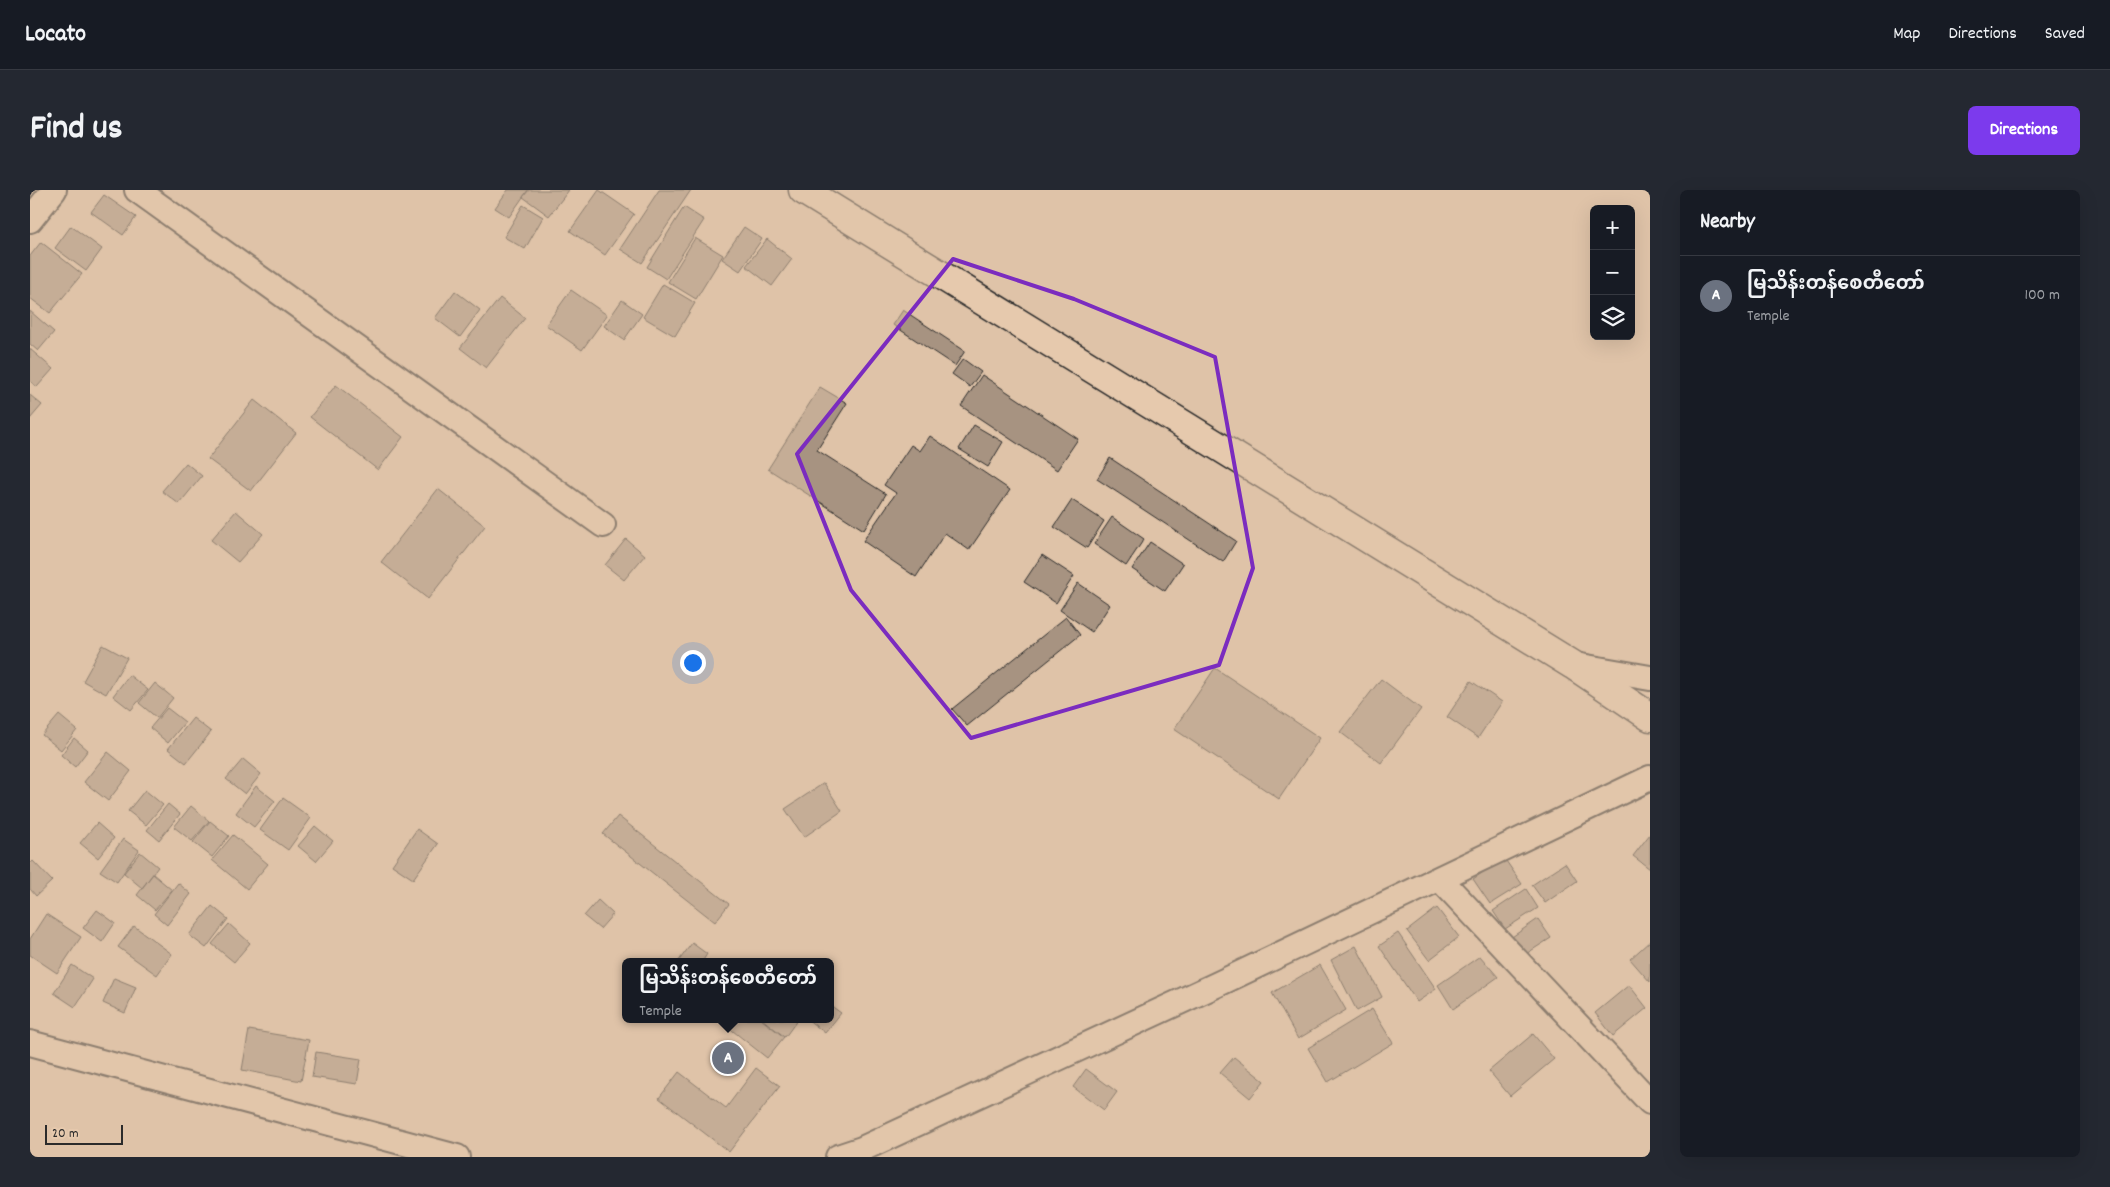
<!DOCTYPE html>
<meta charset="utf-8">
<style>
body{margin:0;font-family:Dekko,"Noto Sans Myanmar",sans-serif;background:#242831;color:#f1f3f6}
.controls{position:absolute;right:15px;top:15px;display:grid;overflow:hidden;border-radius:8px;box-shadow:0 5px 20px #0002}
.controls button{width:45px;height:45px;display:grid;place-items:center;padding:0;border:0;border-bottom:1px solid #363941;background:#171b24;color:#f1f3f6;font:25px sans-serif}
.scale{position:absolute;left:15px;bottom:12px;width:78px;box-sizing:border-box;padding-left:5px;border:2px solid #2b2b2b;border-top:0;font-size:14px;line-height:18px;white-space:nowrap;color:#2b2b2b;-webkit-text-stroke:4px #e6c9ad;paint-order:stroke}
.you{position:absolute;left:662px;top:472px;width:18px;height:18px;margin:-12px;border:4px solid #fff;border-radius:50%;background:#1a73e8;box-shadow:0 0 0 8px #1a73e833}
.badge{display:grid;place-items:center;width:32px;height:32px;border-radius:50%;background:#7c3aed;color:#fff;font-size:16px;font-weight:700}
.pin{position:absolute;translate:-50% -50%;border:2px solid #fff;box-shadow:0 1px 5px #0006}
.popup{position:absolute;left:592px;top:768px;width:212px;height:65px;box-sizing:border-box;display:grid;place-content:center;border-radius:8px;background:#171b24;filter:drop-shadow(0 1px 4px #0005);font-size:16px;white-space:nowrap;color:#9ea1a6}
.popup b{font-size:19px;color:#f1f3f6}
.popup::after{content:'';position:absolute;left:50%;top:100%;margin-left:-10px;border:10px solid transparent;border-top-color:#171b24}
.list{margin:0;padding:0;list-style:none}
h2{display:flex;justify-content:space-between;align-items:center;height:65px;margin:0;padding:0 20px;font-size:21px}
h2 small{font-size:16px;font-weight:400;color:#9ea1a6}
.list li{display:grid;grid-template-columns:32px 1fr auto;gap:15px;align-items:center;box-sizing:border-box;height:80px;padding:0 20px;border-top:1px solid #363941}
.list b{display:block;font-size:19px;white-space:nowrap}
.list p{margin:0;font-size:16px;white-space:nowrap;color:#9ea1a6}
.list em{font-size:16px;font-style:normal;color:#9ea1a6}
.icon{flex:none;width:28px;height:28px;fill:none;stroke:currentColor;stroke-width:2;stroke-linecap:round;stroke-linejoin:round}
.map{position:relative;flex:none;width:1620px;height:967px;overflow:hidden;border-radius:8px}
header{display:flex;align-items:center;gap:30px;box-sizing:border-box;height:70px;padding:0 25px;background:#171b24;border-bottom:1px solid #363941}
header strong{font-size:24px}
nav{display:flex;gap:28px;margin-inline-start:auto;font-size:18px}
.intro{display:flex;align-items:center;justify-content:space-between;box-sizing:border-box;height:120px;padding:0 30px}
h1{margin:0;font-size:35px}
.button{padding:12px 22px;border-radius:8px;background:#7c3aed;color:#fff;font-size:18px;font-weight:700}
main{display:flex;gap:30px;padding:0 30px}
aside{flex:1;background:#171b24;border-radius:8px;box-shadow:0 5px 20px #0002}
.map>svg:first-child{display:block}
.building{fill:#a79381;stroke:#2b2b2b}
.lines{fill:none;stroke-linecap:round;stroke-linejoin:round}
.minor-casing{stroke:#2b2b2b;stroke-width:28}
.trunk-casing{stroke:#2b2b2b;stroke-width:31}
.minor{stroke:#e6c9ad;stroke-width:24}
.trunk{stroke:#e6c9ad;stroke-width:28}
.marked{fill:none;stroke:#7b2cbf;stroke-width:4;stroke-linejoin:round}
</style>
<header>
<strong>Locato</strong>
<nav><a>Map</a><a>Directions</a><a>Saved</a></nav>
</header>
<div class="intro"><h1>Find us</h1><a class="button">Directions</a></div>
<main>
<div class="map">
<svg width="1620" height="967" viewBox="0 0 1620 967">
<rect width="100%" height="100%" fill="#dfc3a8"/>
<filter id="ink" filterUnits="userSpaceOnUse"><feTurbulence type="fractalNoise" baseFrequency=".02" numOctaves="2"/><feDisplacementMap in="SourceGraphic" scale="10" xChannelSelector="R" yChannelSelector="G"/><feConvolveMatrix kernelMatrix="1 2 1 2 8 2 1 2 1" color-interpolation-filters="sRGB"/></filter>
<g filter="url(#ink)">
<!-- building -->
<g class="building">
<path d="M478 0H498L479 27 465 18Z"/>
<path d="M499 0H539L519 26 493 7Z"/>
<path d="M569 0 604 24 575 65 540 41Z"/>
<path d="M629 0H661L612 73 590 59Z"/>
<path d="M74 5 106 27 93 45 61 22Z"/>
<path d="M493 15 513 27 495 59 474 47Z"/>
<path d="M654 17 674 30 636 89 617 77Z"/>
<path d="M41 36 72 59 56 81 25 58Z"/>
<path d="M714 37 732 49 710 81 692 69Z"/>
<path d="M665 48 693 65 666 109 638 92Z"/>
<path d="M737 49 762 69 742 96 716 76Z"/>
<path d="M11 52 52 84 20 123 0 108V66Z"/>
<path d="M633 94 665 113 645 146 613 127Z"/>
<path d="M541 100 577 125 552 160 516 135Z"/>
<path d="M425 101 450 120 430 147 405 128Z"/>
<path d="M470 108 495 128 456 178 430 158Z"/>
<path d="M592 110 612 124 594 150 574 136Z"/>
<path d="M873 120 935 161 925 176 863 135Z"/>
<path d="M0 121 24 142 8 161 0 154Z"/>
<path d="M0 159 23 179 7 197 0 191Z"/>
<path d="M933 169 951 182 940 197 922 184Z"/>
<path d="M952 185 1048 249 1027 280 931 216Z"/>
<path d="M306 195 373 247 348 280 280 227Z"/>
<path d="M790 197 817 213 787 260 856 304 834 340 738 279Z"/>
<path d="M0 205 12 215 0 229Z"/>
<path d="M224 210 266 243 221 301 178 269Z"/>
<path d="M944 235 973 252 958 277 929 259Z"/>
<path d="M900 246 980 300 939 360 915 343 886 387 833 351 866 303 854 295 881 255 890 261Z"/>
<path d="M1080 268 1206 351 1193 372 1067 289Z"/>
<path d="M156 273 172 286 149 314 132 301Z"/>
<path d="M408 299 455 336 398 409 351 372Z"/>
<path d="M1042 310 1074 331 1057 358 1024 337Z"/>
<path d="M206 321 233 344 208 372 181 350Z"/>
<path d="M1082 327 1114 349 1096 376 1064 354Z"/>
<path d="M596 349 615 365 594 390 575 375Z"/>
<path d="M1120 352 1153 374 1135 401 1102 379Z"/>
<path d="M1012 365 1044 386 1026 413 994 392Z"/>
<path d="M1048 393 1080 415 1062 442 1030 420Z"/>
<path d="M1036 427 1050 445 937 536 922 519Z"/>
<path d="M73 455 97 468 76 504 53 491Z"/>
<path d="M1185 478 1290 548 1249 609 1144 539Z"/>
<path d="M99 485 118 500 101 520 83 506Z"/>
<path d="M1351 489 1391 519 1351 573 1310 542Z"/>
<path d="M1441 491 1472 512 1448 548 1417 527Z"/>
<path d="M125 493 143 508 127 528 109 513Z"/>
<path d="M137 518 155 532 138 553 120 538Z"/>
<path d="M29 525 47 540 31 560 12 545Z"/>
<path d="M163 528 181 542 156 573 138 559Z"/>
<path d="M44 548 58 560 45 577 31 565Z"/>
<path d="M78 562 101 581 78 611 54 592Z"/>
<path d="M213 569 231 584 215 604 196 589Z"/>
<path d="M794 593 812 621 774 647 755 619Z"/>
<path d="M226 596 245 611 224 637 206 623Z"/>
<path d="M115 600 133 615 116 635 98 621Z"/>
<path d="M253 608 281 628 258 660 230 640Z"/>
<path d="M138 614 150 624 129 650 117 640Z"/>
<path d="M161 616 179 631 162 651 144 637Z"/>
<path d="M588 626 699 714 685 732 573 644Z"/>
<path d="M180 631 199 646 182 667 163 652Z"/>
<path d="M67 633 84 648 68 668 50 653Z"/>
<path d="M285 636 303 651 286 671 268 656Z"/>
<path d="M387 639 408 654 383 689 362 675Z"/>
<path d="M1620 644V679L1603 666Z"/>
<path d="M203 645 238 674 217 699 182 670Z"/>
<path d="M93 649 109 660 87 692 70 681Z"/>
<path d="M110 662 128 677 112 698 94 683Z"/>
<path d="M1474 668 1492 694 1460 714 1443 689Z"/>
<path d="M3 671 22 691 6 706 0 699V674Z"/>
<path d="M1535 673 1547 691 1515 713 1502 695Z"/>
<path d="M123 684 142 700 125 720 107 705Z"/>
<path d="M148 693 161 704 137 735 124 724Z"/>
<path d="M1496 699 1508 718 1475 739 1463 721Z"/>
<path d="M568 710 583 724 570 739 554 726Z"/>
<path d="M182 716 198 729 176 758 159 745Z"/>
<path d="M1407 718 1429 747 1399 770 1377 741Z"/>
<path d="M67 720 85 733 72 752 53 738Z"/>
<path d="M16 724 51 747 27 783 0 765V749Z"/>
<path d="M1508 729 1521 748 1488 769 1476 751Z"/>
<path d="M199 734 220 753 204 772 182 754Z"/>
<path d="M104 736 142 764 127 785 88 757Z"/>
<path d="M1368 743 1406 799 1387 812 1349 756Z"/>
<path d="M1620 751V792L1600 769Z"/>
<path d="M662 753 677 764 672 772H648Z"/>
<path d="M1326 756 1352 807 1327 821 1301 770Z"/>
<path d="M1450 766 1468 787 1423 819 1408 795Z"/>
<path d="M42 775 63 789 45 817 24 803Z"/>
<path d="M1290 775 1316 820 1268 849 1242 803Z"/>
<path d="M84 788 106 797 95 823 73 813Z"/>
<path d="M1599 795 1617 818 1583 846 1565 823Z"/>
<path d="M800 815 811 823 795 843 777 829H800Z"/>
<path d="M1342 819 1363 853 1298 892 1278 858Z"/>
<path d="M705 829H731L754 847 737 868 698 837Z"/>
<path d="M732 829H768L755 847Z"/>
<path d="M219 840 279 850 271 891 212 880Z"/>
<path d="M1503 844 1524 869 1480 906 1459 881Z"/>
<path d="M286 862 331 869 327 894 282 887Z"/>
<path d="M1204 867 1234 891 1220 908 1190 883Z"/>
<path d="M726 878 750 896 699 962 629 908 649 882 696 918Z"/>
<path d="M1056 879 1087 902 1074 920 1043 897Z"/>
</g>
<g class="lines">
<defs>
<g id="minor">
<path d="M107 0 573 335"/>
<path d="M0 30 24 0"/>
<path d="M1545 475 1620 488"/>
<path d="M1410 689 1620 912"/>
<path d="M0 853 427 967"/>
<path d="M808 967 832 959 1186 795 1620 588"/>
</g>
<path id="trunk" d="M773 0 1543 475 1620 527"/>
</defs>
<!-- minor casing -->
<use href="#minor" class="minor-casing"/>
<!-- trunk casing -->
<use href="#trunk" class="trunk-casing"/>
<!-- minor -->
<use href="#minor" class="minor"/>
<!-- trunk -->
<use href="#trunk" class="trunk"/>
</g>
</g>
<!-- marked area -->
<path d="M0 0H1620V967H0ZM923 69 1044 109 1185 167 1223 378 1189 475 941 548 821 400 767 264Z" fill="#dfc3a8" fill-opacity=".55" fill-rule="evenodd"/>
<path class="marked" d="M923 69 1044 109 1185 167 1223 378 1189 475 941 548 821 400 767 264Z"/>
</svg>
<div class="controls">
<button>+</button>
<button>−</button>
<button><svg class="icon" aria-label="layers" viewBox="0 0 24 24"><path d="M12 4l9 5-9 5-9-5zM3 14l9 5 9-5"/></svg></button>
</div>
<div class="scale">20 m</div>
<div class="you"></div>
<div class="pin badge" style="left:698px;top:868px;background:#6b7280">A</div>
<div class="popup"><b>မြသိန်းတန်စေတီတော်</b>Temple</div>
</div>
<aside>
<h2>Nearby<small></small></h2>
<ul class="list">
<li><span class="badge" style="background:#6b7280">A</span><div><b>မြသိန်းတန်စေတီတော်</b><p>Temple</p></div><em>100 m</em></li>
</ul>
</aside>
</main>
